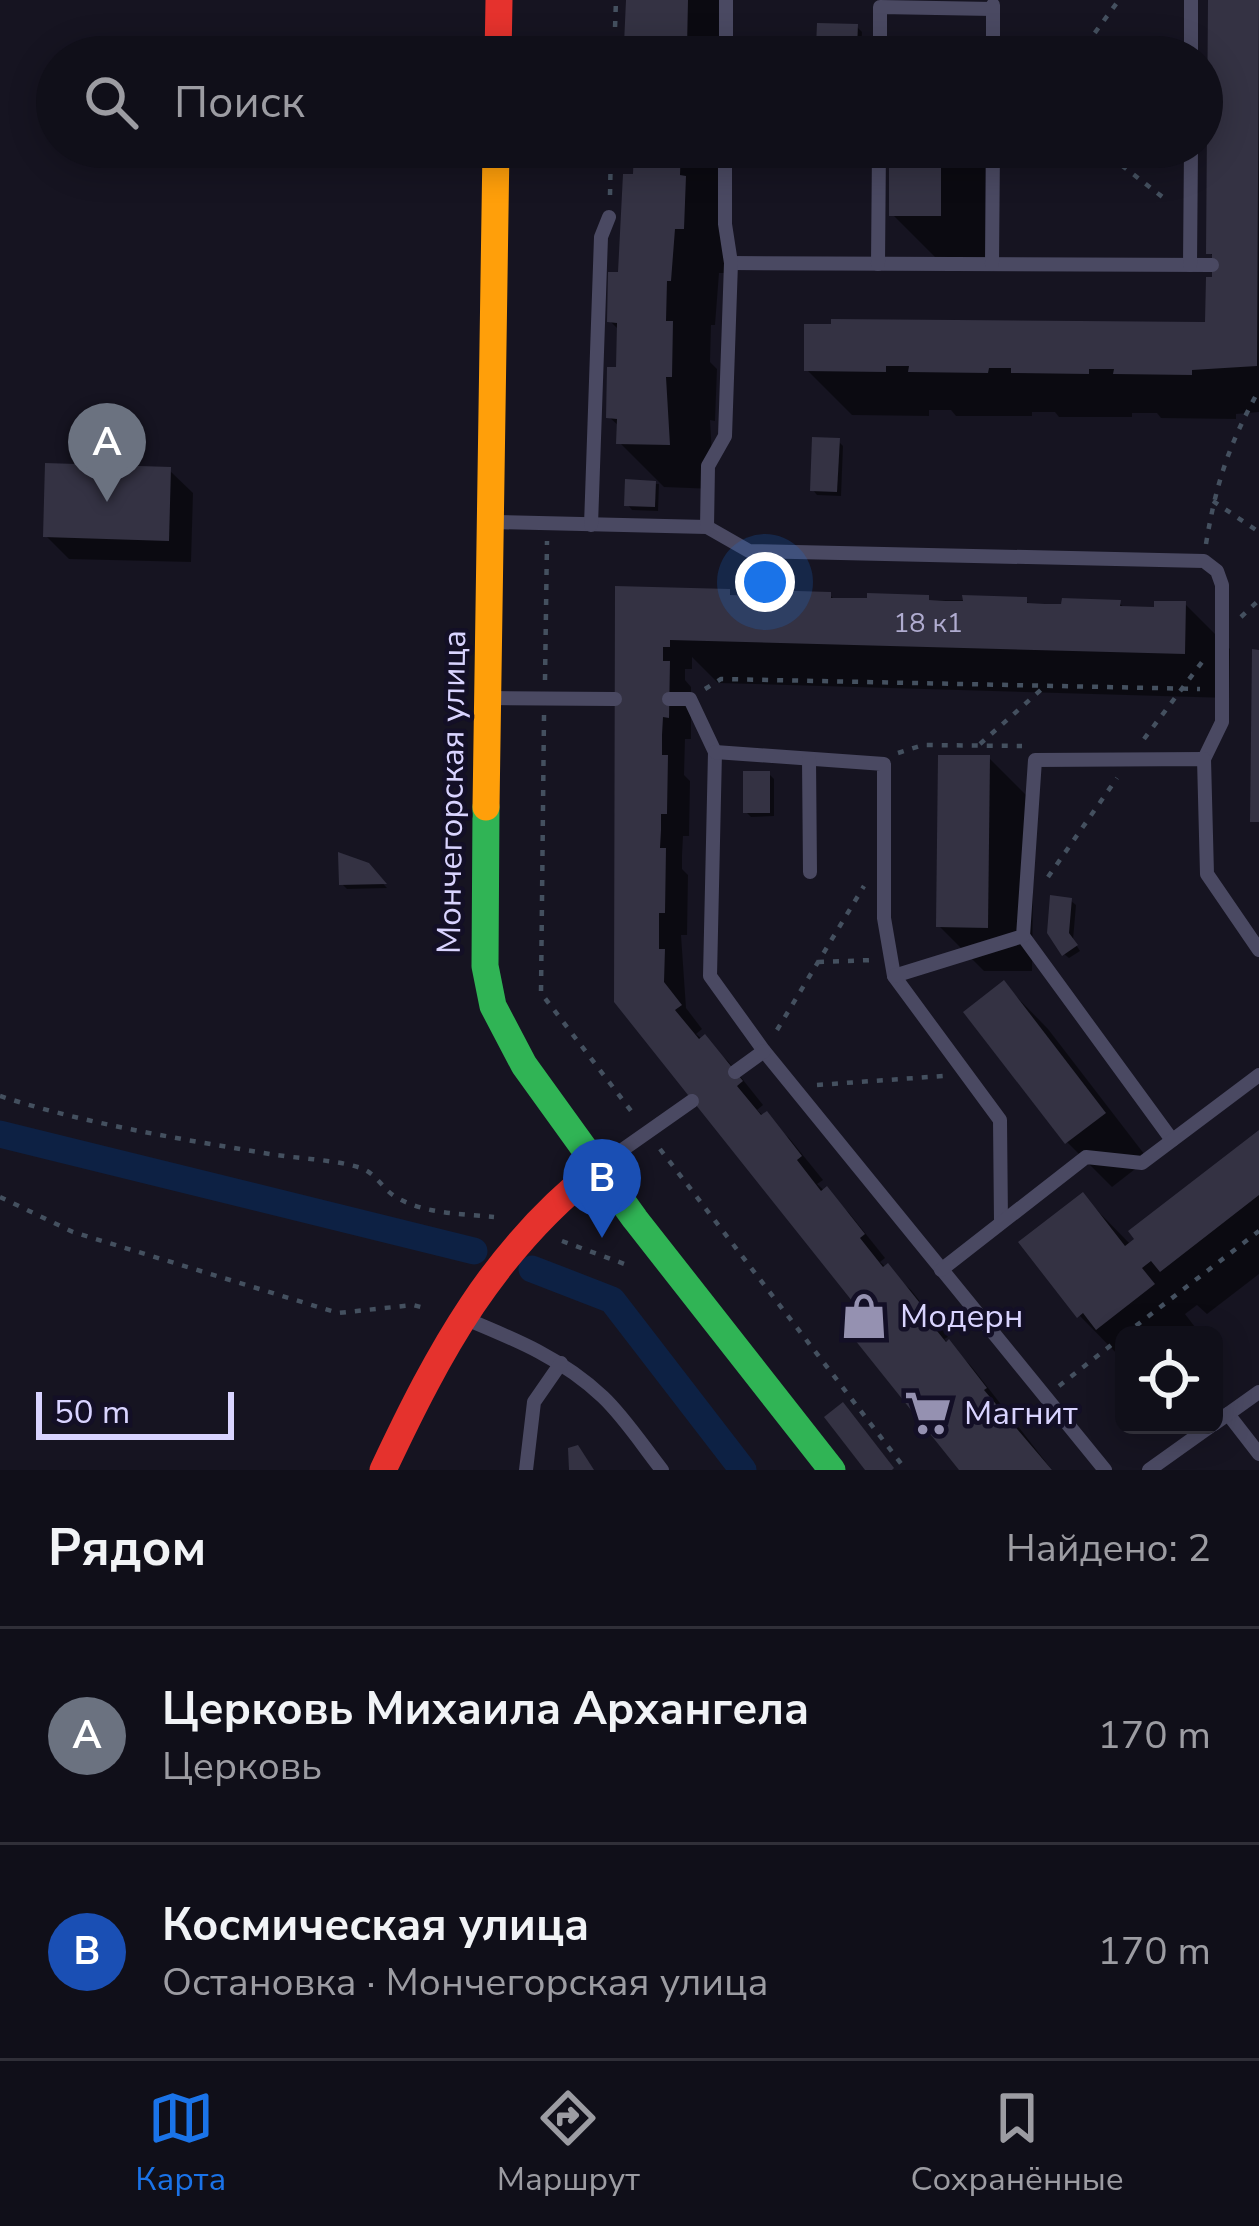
<!DOCTYPE html>
<html lang="ru">
<meta charset="utf-8">
<style>
body{margin:0;font-family:"Nunito Sans",sans-serif;background:#1e1d26;color:#f1f3f6}
.controls{position:absolute;right:36px;bottom:36px;display:grid;overflow:hidden;border-radius:18px;box-shadow:0 6px 30px #0003}
.controls button{width:108px;height:108px;display:grid;place-items:center;padding:0;border:0;border-bottom:3px solid #302f38;background:#100f19;color:#f1f3f6;font:60px sans-serif}
.scale{position:absolute;left:36px;bottom:30px;width:198px;box-sizing:border-box;padding-left:12px;border:6px solid #d9d4ff;border-top:0;font-size:33px;line-height:42px;white-space:nowrap;color:#d9d4ff;-webkit-text-stroke:9px #130f26;paint-order:stroke}
.you{position:absolute;left:765px;top:582px;width:42px;height:42px;margin:-30px;border:9px solid #fff;border-radius:50%;background:#1a73e8;box-shadow:0 0 0 18px #1a73e833}
.badge{display:grid;place-items:center;width:78px;height:78px;border-radius:50%;background:#1a73e8;color:#fff;font-size:39px;font-weight:700}
.pin{position:absolute;translate:-50% -99px;filter:drop-shadow(0 3px 6px #0008)}
.pin::after{content:'';position:absolute;top:63px;width:42px;height:36px;background:inherit;clip-path:polygon(0 0,100% 0,50% 100%)}
.list{margin:0;padding:0;list-style:none}
h2{display:flex;justify-content:space-between;align-items:center;height:156px;margin:0;padding:0 48px;font-size:51px}
h2 small{font-size:39px;font-weight:400;color:#9c9ca2}
.list li{display:grid;grid-template-columns:78px 1fr auto;gap:36px;align-items:center;box-sizing:border-box;height:216px;padding:0 48px;border-top:3px solid #302f38}
.list b{display:block;font-size:45px;white-space:nowrap}
.list p{margin:0;font-size:39px;white-space:nowrap;color:#9c9ca2}
.list em{font-size:39px;font-style:normal;color:#9c9ca2}
.icon{flex:none;width:66px;height:66px;fill:none;stroke:currentColor;stroke-width:2;stroke-linecap:round;stroke-linejoin:round}
.map{position:relative;flex:none;width:1259px;height:1470px;overflow:hidden}
.search{position:absolute;background:#100f19;box-shadow:0 6px 30px #0003;left:36px;right:36px;top:36px;height:132px;display:flex;align-items:center;gap:30px;box-sizing:border-box;padding:0 42px;border-radius:66px;color:#9c9ca2;font-size:45px}
.sheet{height:588px;background:#100f19}
nav{display:flex;justify-content:space-around;align-items:center;box-sizing:border-box;height:168px;border-top:3px solid #302f38;background:#100f19;font-size:33px;color:#9c9ca2}
nav a{display:grid;justify-items:center;gap:6px}
nav .on{color:#1a73e8}
.map>svg:first-child{display:block}
.shadow{fill:#0007}
.lines{fill:none;stroke-linecap:round;stroke-linejoin:round}
.canal{stroke:#0d2144;stroke-width:27}
.building{fill:#343243}
.path{stroke:#44505f;stroke-width:4.5;stroke-dasharray:6 9;stroke-linecap:butt}
.lane{stroke:#4a4962;stroke-width:14}
.fast{stroke:#30b455;stroke-width:27}
.slow{stroke:#ff9f0a;stroke-width:27}
.jam{stroke:#e5322d;stroke-width:27}
.labels{text-anchor:middle;dominant-baseline:central;stroke-width:9;stroke-linejoin:round;paint-order:stroke}
.number-label{font-size:27px;fill:#b0acd0}
.street-label{font-size:33px;fill:#d9d4ff;stroke:#130f26}
.poi-label{font-size:33px;fill:#d9d4ff;stroke:#130f26;text-anchor:start}
</style>
<div class="map">
<svg width="1259" height="1470" viewBox="0 0 1259 1470">
<rect width="100%" height="100%" fill="#161421"/>
<!-- shadow -->
<g class="shadow">
<path d="M629 0H729L731 57H639L628 43Z"/>
<path d="M1211 0H1259V412L1236 414V419L1161 418 1157 413H1132V417H1059L1055 412H1032V416H956L951 410H929V416L852 415 807 370 1208 326 1215 280V258L1209 252Z"/>
<path d="M857 27 862 32 861 52 824 51 819 46Z"/>
<path d="M940 41 957 57H893Z"/>
<path d="M628 147H731L728 273H719L715 325H711L710 362 717 369 715 421 710 420 714 489 664 487 619 442 620 427 609 417 619 370 620 331 610 321 636 177V155Z"/>
<path d="M892 147H985V260L937 259 892 214Z"/>
<path d="M838 441 843 446 841 496 817 495 813 490Z"/>
<path d="M169 470 193 493 191 562 69 559 46 536Z"/>
<path d="M628 483 659 484 658 511 632 510 628 505Z"/>
<path d="M618 589 728 592 734 598 830 595 836 601 1025 600 1032 606 1119 603 1126 609 1157 610 1185 604 1230 649 1229 698 718 683 692 657V669H685V680L691 687V739H685L684 775 690 781 689 836H683L682 855V869L688 875 687 935H681L686 1008 702 1029 696 1034 728 1061 763 1105 757 1110 789 1138 823 1180 817 1184 849 1213 885 1258 880 1262 911 1290 948 1337 944 1339 971 1366 1052 1470H963L869 1317 617 1001Z"/>
<path d="M989 758 1034 803 1032 971H984L939 926Z"/>
<path d="M769 774 774 779V816L751 817 746 812Z"/>
<path d="M367 866 387 888 347 889 342 884Z"/>
<path d="M1071 901 1076 905 1073 940 1080 951 1069 958 1064 954Z"/>
<path d="M1004 984 1048 1029 1148 1159 1112 1187 1067 1142Z"/>
<path d="M1259 1134V1274L1207 1314 1197 1305 1185 1314 1198 1331 1192 1335H1124V1361L1080 1316 1022 1243 1083 1196 1131 1245Z"/>
</g>
<g class="lines">
<!-- canal -->
<g class="canal">
<path d="M0 1134 474 1251"/>
<path d="M532 1269 612 1300 743 1470"/>
</g>
</g>
<!-- building -->
<g class="building">
<path d="M626 0H688L687 48H682V57H636V44H624Z"/>
<path d="M1208 0H1259L1257 366 1192 370V375L1113 374 1114 369H1089V374L1011 373V368H989L988 373 908 372 909 366H886V372L804 371V324H831V319L1205 322 1206 277H1212V254H1206Z"/>
<path d="M817 23 858 24 857 49 816 47Z"/>
<path d="M890 38H942L941 57H890Z"/>
<path d="M634 147H681L680 175 686 176 684 229H675L671 281H667L666 321H673L672 377H666L670 445 616 444 617 419 606 418 607 367H616L617 323 607 322 608 272H618L623 174H633Z"/>
<rect x="889" y="147" width="52" height="69"/>
<path d="M812 437 840 438 837 492 810 491Z"/>
<path d="M45 463 171 467 169 541 43 537Z"/>
<path d="M625 479 656 481 655 507 624 506Z"/>
<path d="M615 586 730 589V595L763 596V590L831 592V598H867V593L929 595V600L946 601H963L962 595 1027 597V603L1045 604H1061L1062 598 1121 600 1120 606 1154 607V601H1186L1185 654 670 640V647H663V661H670L669 718 663 717 662 735V755H668L667 814H661V830L660 848H666L665 913H659V949H665L664 982 682 1005 675 1010 699 1039 705 1034 743 1081 737 1086 761 1115 767 1111 802 1156 797 1160 821 1191 827 1186 865 1234 860 1238 883 1267 888 1263 927 1312 924 1315 946 1342 949 1339 987 1388 984 1390 1052 1470H959L847 1330 864 1316 614 1002Z"/>
<path d="M1252 649 1259 650V822H1250Z"/>
<path d="M938 755H990L988 928 936 927Z"/>
<rect x="743" y="771" width="27" height="42"/>
<path d="M338 852 369 863 387 884 339 885Z"/>
<path d="M1050 895 1072 898 1069 933 1078 945 1062 956 1047 933Z"/>
<path d="M1004 980 1106 1113 1065 1144 963 1012Z"/>
<path d="M1259 1130V1195L1160 1272 1151 1261 1142 1268 1155 1284 1096 1330 1083 1313 1077 1318 1018 1242 1083 1192 1125 1246 1134 1239 1128 1231Z"/>
<path d="M843 1402 894 1468 892 1470H865L824 1417Z"/>
<path d="M578 1445 594 1470H569L568 1448Z"/>
</g>
<g class="lines">
<!-- path -->
<g class="path">
<path d="M614 57 616 0"/>
<path d="M1077 57 1119 0"/>
<path d="M1098 147 1169 202"/>
<path d="M610 195 611 147"/>
<path d="M1213 501 1259 532"/>
<path d="M1206 544C1216 483 1229 444 1259 390"/>
<path d="M1241 617 1259 600"/>
<path d="M545 680 547 541"/>
<path d="M705 689 721 679 1200 689"/>
<path d="M544 715 541 993 635 1116"/>
<path d="M1144 739 1202 662"/>
<path d="M980 744 1043 688"/>
<path d="M898 753 923 745 1022 746"/>
<path d="M1048 877 1117 778"/>
<path d="M818 962 873 960"/>
<path d="M777 1030 864 886"/>
<path d="M817 1085 943 1076"/>
<path d="M0 1096C86 1124 180 1139 270 1154 299 1159 333 1159 361 1168 377 1174 382 1189 396 1197 424 1214 463 1214 494 1217"/>
<path d="M660 1149 906 1470"/>
<path d="M0 1197 73 1232 338 1313 413 1305 429 1309"/>
<path d="M562 1241 630 1266"/>
<path d="M1124 1335 1259 1231"/>
<path d="M1059 1386 1124 1335"/>
</g>
<!-- lane -->
<g class="lane">
<path d="M726 57V0"/>
<path d="M880 57V7L993 9"/>
<path d="M993 57V5"/>
<path d="M1191 57V0"/>
<path d="M731 263 1212 265"/>
<path d="M878 264 879 147"/>
<path d="M992 264 993 147"/>
<path d="M1190 265 1191 147"/>
<path d="M494 522 707 527 749 551 1204 561 1217 571 1222 585V722L1204 759"/>
<path d="M591 525 601 237 609 217"/>
<path d="M707 527 708 466 725 436 731 263 725 224V147"/>
<path d="M488 698 615 699"/>
<path d="M669 699H690L715 752 710 976 764 1051 1105 1470"/>
<path d="M715 752 884 764V918L894 976 1000 1120 1001 1222"/>
<path d="M809 759 810 872"/>
<path d="M1023 936 1172 1140"/>
<path d="M894 976 1023 936 1035 760 1204 759 1207 874 1259 950"/>
<path d="M735 1072 764 1051"/>
<path d="M598 1167 692 1101"/>
<path d="M941 1270 1086 1157 1142 1163 1259 1075"/>
<path d="M466 1319C517 1340 563 1359 603 1397 625 1418 643 1446 662 1470"/>
<path d="M1228 1414 1259 1454"/>
<path d="M1214 1424 1259 1392"/>
<path d="M526 1470 534 1402 561 1363"/>
<path d="M1149 1470 1212 1425"/>
</g>
<!-- fast -->
<path class="fast" d="M486 807 485 966 493 1006 524 1065 635 1219 832 1470"/>
<!-- slow -->
<path class="slow" d="M486 807 496 147"/>
<!-- jam -->
<g class="jam">
<path d="M498 57 499 0"/>
<path d="M383 1470C439 1351 493 1250 598 1168"/>
</g>
</g>
<!-- icons -->
<defs>
<symbol id="shop-bare" viewBox="-9 -9 18 18"><path d="M-5-2.5h2.3a2.7 3.5 0 0 1 5.4 0H5L5.5 6h-11ZM-1.5-2.5h3a1.5 2.3 0 0 0-3 0Z" fill="#9591b1" stroke="#130f26" stroke-width="2.5" paint-order="stroke"/></symbol>
<symbol id="supermarket-bare" viewBox="-9 -9 18 18"><path d="M-6-5.5h2.5l.6 2H6L4.5 2H-2.5L-4.4-4H-6ZM-1.5 3.2a1.3 1.3 0 1 0 .1 0ZM3 3.2a1.3 1.3 0 1 0 .1 0Z" fill="#9591b1" stroke="#130f26" stroke-width="2.5" paint-order="stroke"/></symbol>
</defs>
<g fill-rule="evenodd">
<use href="#shop-bare" x="831" y="1283" width="66" height="66"/>
<use href="#supermarket-bare" x="895" y="1380" width="66" height="66"/>
</g>
<g class="labels">
<!-- number labels -->
<g class="number-label">
<text x="928" y="623">18 к1</text>
</g>
<!-- street labels -->
<g class="street-label">
<text transform="translate(452 792) rotate(-89)">Мончегорская улица</text>
</g>
<!-- poi labels -->
<g class="poi-label">
<text x="900" y="1316">Модерн</text>
<text x="964" y="1413">Магнит</text>
</g>
</g>
</svg>
<div class="controls">
<button><svg class="icon" aria-label="locate" viewBox="0 0 24 24"><circle cx="12" cy="12" r="6"/><path d="M12 2v4M12 18v4M2 12h4M18 12h4"/></svg></button>
</div>
<div class="scale">50 m</div>
<div class="you"></div>
<div class="pin badge" style="left:107px;top:502px;background:#6b7280">A</div>
<div class="pin badge" style="left:602px;top:1238px;background:#1a4fb4">B</div>
<div class="search"><svg class="icon" aria-label="search" viewBox="0 0 24 24"><circle cx="10" cy="10" r="6"/><path d="M15 15l6 6"/></svg>Поиск</div>
</div>
<section class="sheet">
<h2>Рядом<small>Найдено: 2</small></h2>
<ul class="list">
<li><span class="badge" style="background:#6b7280">A</span><div><b>Церковь Михаила Архангела</b><p>Церковь</p></div><em>170 m</em></li>
<li><span class="badge" style="background:#1a4fb4">B</span><div><b>Космическая улица</b><p>Остановка · Мончегорская улица</p></div><em>170 m</em></li>
</ul>
</section>
<nav>
<a class="on"><svg class="icon" aria-label="map" viewBox="0 0 24 24"><path d="M3 6l6-2 6 2 6-2v14l-6 2-6-2-6 2zM9 4v14M15 6v14"/></svg>Карта</a>
<a><svg class="icon" aria-label="directions" viewBox="0 0 24 24"><path d="M12 3l9 9-9 9-9-9zM9 14v-3h6M13 9l2 2-2 2"/></svg>Маршрут</a>
<a><svg class="icon" aria-label="saved" viewBox="0 0 24 24"><path d="M7 4h10v16l-5-4-5 4z"/></svg>Сохранённые</a>
</nav>
